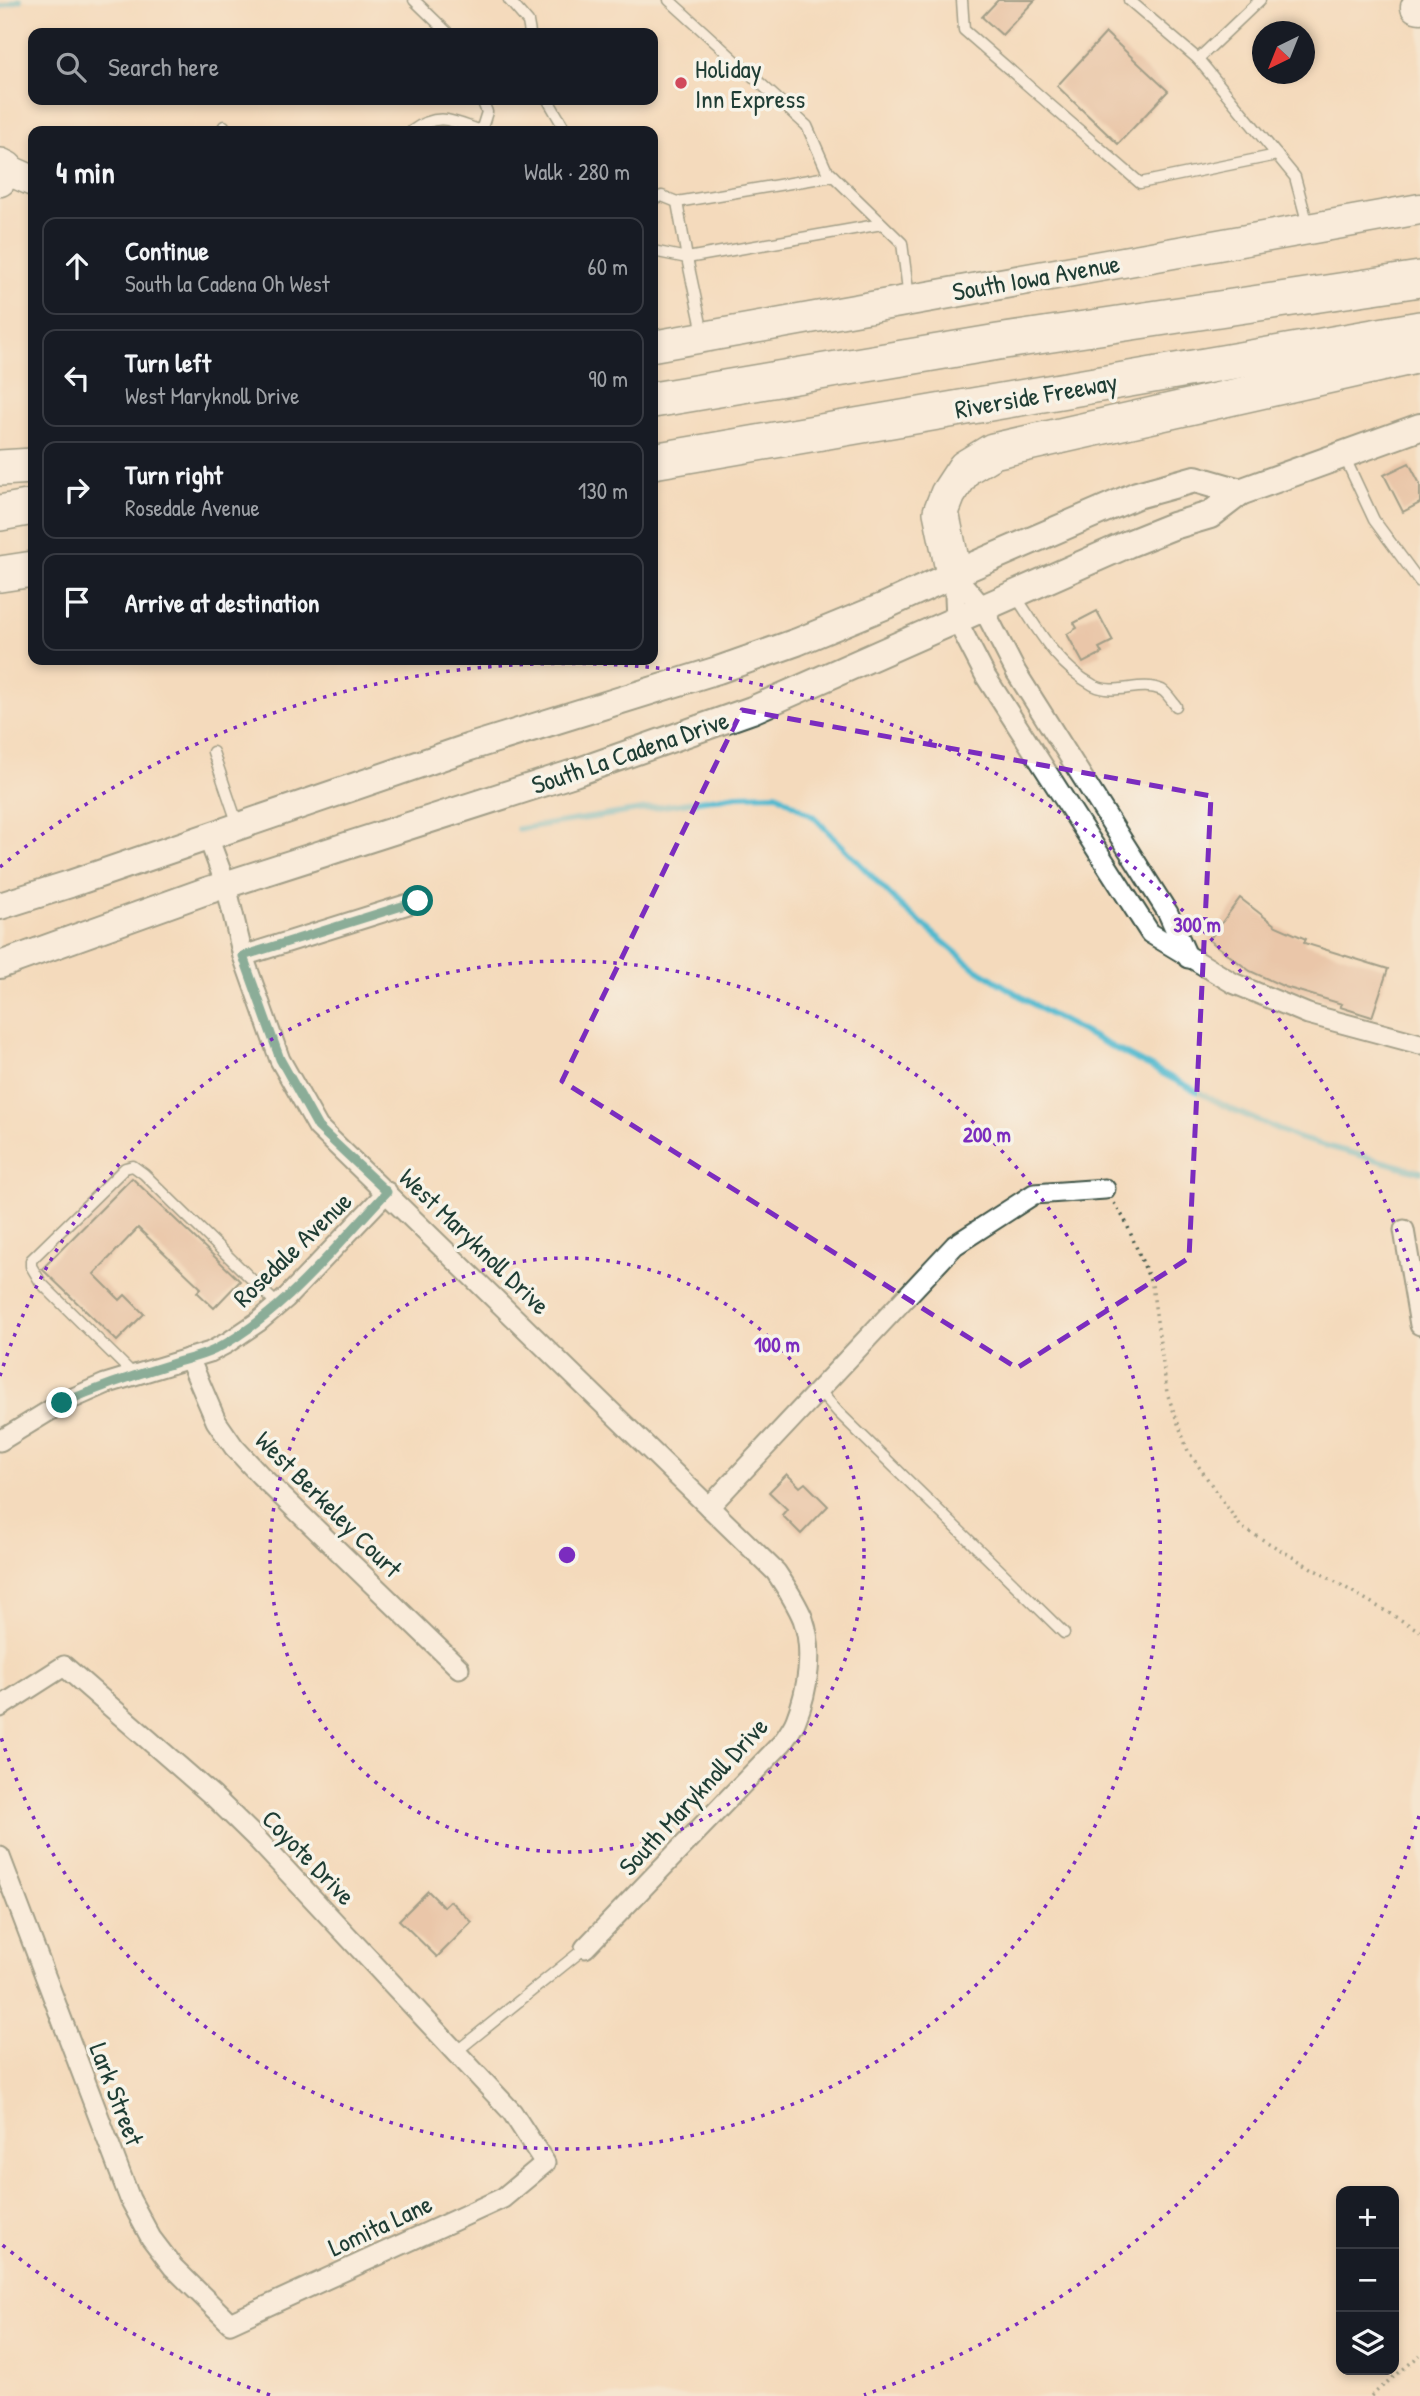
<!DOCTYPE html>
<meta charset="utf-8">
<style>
body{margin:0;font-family:"Patrick Hand",sans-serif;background:#242831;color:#f1f3f6}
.controls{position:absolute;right:21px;bottom:21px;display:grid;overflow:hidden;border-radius:14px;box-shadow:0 4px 10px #0003}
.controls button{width:63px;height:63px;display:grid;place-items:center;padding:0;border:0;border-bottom:2px solid #363941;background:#171b24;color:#f1f3f6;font:35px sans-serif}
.compass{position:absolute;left:1252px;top:21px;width:63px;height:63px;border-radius:50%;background:#171b24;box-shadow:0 4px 10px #0003;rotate:223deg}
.stop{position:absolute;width:21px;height:21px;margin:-16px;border:5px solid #0f766e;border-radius:50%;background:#fff}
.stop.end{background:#0f766e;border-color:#fff;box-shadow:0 2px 7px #0008}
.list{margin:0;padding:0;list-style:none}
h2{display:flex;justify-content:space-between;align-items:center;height:91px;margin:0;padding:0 28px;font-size:30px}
h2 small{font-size:23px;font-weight:400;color:#9ea1a6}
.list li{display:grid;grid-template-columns:46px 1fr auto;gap:21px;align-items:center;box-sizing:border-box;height:98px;margin:0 14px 14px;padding:0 14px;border:2px solid #363941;border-radius:14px}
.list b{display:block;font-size:26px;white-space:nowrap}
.list p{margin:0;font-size:23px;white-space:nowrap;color:#9ea1a6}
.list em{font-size:23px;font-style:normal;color:#9ea1a6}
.icon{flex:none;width:38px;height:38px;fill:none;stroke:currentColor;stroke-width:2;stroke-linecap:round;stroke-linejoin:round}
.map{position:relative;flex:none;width:1420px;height:2396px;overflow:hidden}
.search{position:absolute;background:#171b24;box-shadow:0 4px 10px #0003;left:28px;top:28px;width:630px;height:77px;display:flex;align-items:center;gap:18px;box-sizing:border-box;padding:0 24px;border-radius:14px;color:#9ea1a6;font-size:26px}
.panel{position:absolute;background:#171b24;box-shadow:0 4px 10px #0003;left:28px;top:126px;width:630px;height:539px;border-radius:14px}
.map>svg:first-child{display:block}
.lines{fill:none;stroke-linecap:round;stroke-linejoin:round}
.stream{stroke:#51b9cf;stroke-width:6}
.building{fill:#ddae93}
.service-casing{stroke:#3f5548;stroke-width:13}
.minor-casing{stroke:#3f5548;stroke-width:23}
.secondary-casing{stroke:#3f5548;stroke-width:30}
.primary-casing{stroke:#3f5548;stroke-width:33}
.motorway-casing{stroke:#3f5548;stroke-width:38}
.path{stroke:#3f5548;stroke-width:3.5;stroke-dasharray:2 5;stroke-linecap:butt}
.service{stroke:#fff;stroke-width:10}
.minor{stroke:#fff;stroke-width:19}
.secondary{stroke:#fff;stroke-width:26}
.primary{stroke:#fff;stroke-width:30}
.motorway{stroke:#fff;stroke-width:35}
.route{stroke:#0f766e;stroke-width:9}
.marked{fill:none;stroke:#7b2cbf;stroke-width:5;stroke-dasharray:14 9;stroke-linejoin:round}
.ring{fill:none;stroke:#7b2cbf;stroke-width:3.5;stroke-dasharray:3.5 7}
.poi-dot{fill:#d1495b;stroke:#f7f3e8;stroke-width:2.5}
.labels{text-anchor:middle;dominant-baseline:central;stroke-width:7;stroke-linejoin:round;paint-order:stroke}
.poi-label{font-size:26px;fill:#1f3d34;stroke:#f7f3e8;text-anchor:start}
.street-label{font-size:26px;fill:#1f3d34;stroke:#f7f3e8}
.centre{fill:#7b2cbf;stroke:#f7f3e8;stroke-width:3.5}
.ring-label{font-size:21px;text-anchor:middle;font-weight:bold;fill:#7b2cbf;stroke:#f7f3e8;stroke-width:7;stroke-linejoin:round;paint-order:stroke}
</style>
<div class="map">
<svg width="1420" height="2396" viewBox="0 0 1420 2396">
<rect width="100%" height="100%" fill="#f7f3e8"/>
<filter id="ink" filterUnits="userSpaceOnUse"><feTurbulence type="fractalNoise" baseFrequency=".0143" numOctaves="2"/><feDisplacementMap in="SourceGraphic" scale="14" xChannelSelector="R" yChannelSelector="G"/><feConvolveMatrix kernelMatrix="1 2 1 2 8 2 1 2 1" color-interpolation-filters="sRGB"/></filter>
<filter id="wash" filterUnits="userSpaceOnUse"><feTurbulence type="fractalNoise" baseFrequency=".00686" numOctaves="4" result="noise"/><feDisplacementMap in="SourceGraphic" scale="28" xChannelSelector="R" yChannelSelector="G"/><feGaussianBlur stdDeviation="1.57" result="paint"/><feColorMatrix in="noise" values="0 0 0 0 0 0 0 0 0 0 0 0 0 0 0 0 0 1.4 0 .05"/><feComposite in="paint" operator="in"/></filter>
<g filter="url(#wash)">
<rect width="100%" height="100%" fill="#f4dabc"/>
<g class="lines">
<!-- stream -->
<g class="stream">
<path d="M0 7 20 0"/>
<path d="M518 829 737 795 777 794 814 817 903 908 972 966 1049 1014 1231 1109 1298 1138 1420 1172"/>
</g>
</g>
<g id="blocks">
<!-- building -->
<g class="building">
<path d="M998 0H1035L1002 35 982 17Z"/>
<path d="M1106 33 1168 91 1118 144 1057 86Z"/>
<path d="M1409 463 1420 484V503L1403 512 1384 475Z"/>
<path d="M1097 611 1113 641 1099 648 1102 653 1083 663 1067 634 1077 628 1074 623Z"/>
<path d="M1240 898 1276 926 1306 939 1304 943 1388 969 1372 1017 1340 1007 1342 1004 1285 987 1250 971 1209 940Z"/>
<path d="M132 1178 240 1281 214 1308 197 1292 201 1288 138 1228 94 1274 120 1300 125 1295 144 1314 117 1341 42 1269Z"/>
<path d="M787 1474 800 1487 805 1483 828 1506 801 1534 782 1515 787 1509 769 1492Z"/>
<path d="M428 1891 444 1907 450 1901 472 1922 437 1957 399 1920Z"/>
</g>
</g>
</g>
<g filter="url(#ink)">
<use href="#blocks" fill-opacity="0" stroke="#3f5548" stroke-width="2"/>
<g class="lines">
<defs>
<g id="service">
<path d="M414 0 448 33"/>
<path d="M509 0 528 22 530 33"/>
<path d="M669 0 807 126 826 169 902 243 909 298"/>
<path d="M962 0 964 30 1140 183 1277 155"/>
<path d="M1129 0 1198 59 1260 0"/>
<path d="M1198 59 1295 177 1308 225"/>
<path d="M548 100 566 131"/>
<path d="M222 131 224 126"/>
<path d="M412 131C438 111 453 121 481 131"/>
<path d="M481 131 487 112 482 100"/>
<path d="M833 176 677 202 687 258 882 224"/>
<path d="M653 199 662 196 677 202"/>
<path d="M653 251 687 258 703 333"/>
<path d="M1344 456 1374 520 1420 582"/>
<path d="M1015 595C1038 629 1055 664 1093 685 1116 697 1139 680 1162 690 1167 693 1172 701 1176 706"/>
<path d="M213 752 238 825"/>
<path d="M134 1375 41 1283 31 1266V1260L125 1168 133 1166 144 1174 278 1305"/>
<path d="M819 1390 838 1412 1064 1633"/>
<path d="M457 2051 585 1948"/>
</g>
<g id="minor">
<path d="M954 574 956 619 986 677 1150 933 1233 983 1308 1014 1420 1044"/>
<path d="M954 574 983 608 1016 672 1168 913 1188 958"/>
<path d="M208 837 226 885 243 956 280 1060 318 1127 776 1572C786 1587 796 1602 803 1619 814 1650 808 1690 796 1720 793 1728 787 1736 782 1743L585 1948"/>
<path d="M243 956 418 901"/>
<path d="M1404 1230 1420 1325"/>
<path d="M189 1358 216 1421 234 1447 260 1475 459 1668"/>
<path d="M0 1441 62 1403 105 1384 210 1352 227 1343 258 1322 286 1298 387 1192"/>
<path d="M709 1507 955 1245 1034 1194 1105 1189"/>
<path d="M0 1707 64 1666 213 1796 256 1838 512 2112 545 2163 503 2198 230 2323 173 2267 151 2238 130 2199 0 1857"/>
</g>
<g id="secondary">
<path d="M0 906 70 884 470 747 718 670 797 642 887 605 954 574 1137 495 1195 479 1240 492"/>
<path d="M0 965 203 892 574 773 752 710 1128 544 1173 526 1210 515 1240 492 1420 427"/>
</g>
<g id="primary">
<path d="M1416 7 1420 8"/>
<path d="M0 181 6 169 33 181"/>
<path d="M653 346 1420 209"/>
</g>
<g id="motorway">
<path d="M0 166 6 169"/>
<path d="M653 400 998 342 1420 279"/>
<path d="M653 461 1420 329"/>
<path d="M0 468 33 466"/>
<path d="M0 513 33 507"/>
<path d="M0 574 33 569"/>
<path d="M954 574 941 512 948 494 965 468 993 451 1420 355"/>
</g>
</defs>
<!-- service casing -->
<use href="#service" class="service-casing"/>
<!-- minor casing -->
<use href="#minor" class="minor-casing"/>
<!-- secondary casing -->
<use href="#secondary" class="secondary-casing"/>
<!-- primary casing -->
<use href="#primary" class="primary-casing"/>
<!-- motorway casing -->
<use href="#motorway" class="motorway-casing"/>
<!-- path -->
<g class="path">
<path d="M1114 1203 1125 1220 1152 1285 1167 1393 1188 1451 1241 1527 1420 1631"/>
<path d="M1371 2396 1420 2355"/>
</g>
<!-- service -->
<use href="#service" class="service"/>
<!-- minor -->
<use href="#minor" class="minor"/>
<!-- secondary -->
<use href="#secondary" class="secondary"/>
<!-- primary -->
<use href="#primary" class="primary"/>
<!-- motorway -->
<use href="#motorway" class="motorway"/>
</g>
</g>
<g class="lines" filter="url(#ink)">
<!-- route -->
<path class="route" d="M62 1403C97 1388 131 1376 168 1365 182 1360 200 1357 214 1350 282 1315 335 1247 387 1192L318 1127 280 1059 243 956 418 901"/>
</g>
<!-- marked area -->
<path d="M0 0H1420V2396H0ZM742 710 1211 796 1189 1258 1017 1368 562 1081Z" fill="#f4dabc" fill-opacity=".55" fill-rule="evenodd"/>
<path class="marked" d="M742 710 1211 796 1189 1258 1017 1368 562 1081Z"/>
<!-- distance rings -->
<g class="ring">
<circle cx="567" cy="1555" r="297"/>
<path d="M0 1376A594 594 0 1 1 0 1734"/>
<path d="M1419 1816A891 891 0 0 1 864 2395M270 2395A891 891 0 0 1 0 2243M0 867A891 891 0 0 1 1419 1294"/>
</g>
<!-- markers -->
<circle class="poi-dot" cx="681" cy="83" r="7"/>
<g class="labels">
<!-- poi labels -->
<g class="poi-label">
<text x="695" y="68">Holiday<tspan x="695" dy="30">Inn Express</tspan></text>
</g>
<!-- street labels -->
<g class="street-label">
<text transform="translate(1036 277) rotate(-10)">South Iowa Avenue</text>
<text transform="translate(1036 395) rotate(-10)">Riverside Freeway</text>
<text transform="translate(630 752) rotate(-19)">South La Cadena Drive</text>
<text transform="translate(475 1241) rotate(44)">West Maryknoll Drive</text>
<text transform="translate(292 1249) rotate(-44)">Rosedale Avenue</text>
<text transform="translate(329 1504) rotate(45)">West Berkeley Court</text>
<text transform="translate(693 1796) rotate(-47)">South Maryknoll Drive</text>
<text transform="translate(309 1857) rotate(46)">Coyote Drive</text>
<text transform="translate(117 2094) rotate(69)">Lark Street</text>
<text transform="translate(380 2225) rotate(-25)">Lomita Lane</text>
</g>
</g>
<circle cx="567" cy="1555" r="10" class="centre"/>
<g class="ring-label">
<text x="1197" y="932">300 m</text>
<text x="987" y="1142">200 m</text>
<text x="777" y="1352">100 m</text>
</g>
</svg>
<div class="controls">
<button>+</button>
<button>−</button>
<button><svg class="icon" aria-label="layers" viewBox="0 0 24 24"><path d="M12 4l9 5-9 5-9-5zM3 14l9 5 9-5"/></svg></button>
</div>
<svg class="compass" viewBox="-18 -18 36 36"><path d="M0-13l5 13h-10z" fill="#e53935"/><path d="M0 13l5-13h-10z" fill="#9ea1a6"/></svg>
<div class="stop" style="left:418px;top:901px"></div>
<div class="stop end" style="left:62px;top:1403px"></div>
<div class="search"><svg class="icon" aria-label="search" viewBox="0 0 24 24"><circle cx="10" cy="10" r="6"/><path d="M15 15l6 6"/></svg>Search here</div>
<section class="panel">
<h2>4 min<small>Walk · 280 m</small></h2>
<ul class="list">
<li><svg class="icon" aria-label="ahead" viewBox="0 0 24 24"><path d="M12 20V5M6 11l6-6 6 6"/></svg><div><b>Continue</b><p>South la Cadena Oh West</p></div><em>60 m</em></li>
<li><svg class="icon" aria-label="left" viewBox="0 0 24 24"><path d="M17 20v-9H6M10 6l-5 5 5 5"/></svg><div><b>Turn left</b><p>West Maryknoll Drive</p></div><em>90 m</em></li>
<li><svg class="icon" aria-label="right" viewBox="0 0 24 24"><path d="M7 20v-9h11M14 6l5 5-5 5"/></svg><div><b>Turn right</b><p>Rosedale Avenue</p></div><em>130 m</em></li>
<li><svg class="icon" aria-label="arrive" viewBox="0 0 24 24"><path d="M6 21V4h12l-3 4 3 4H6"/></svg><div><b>Arrive at destination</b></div></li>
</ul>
</section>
</div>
